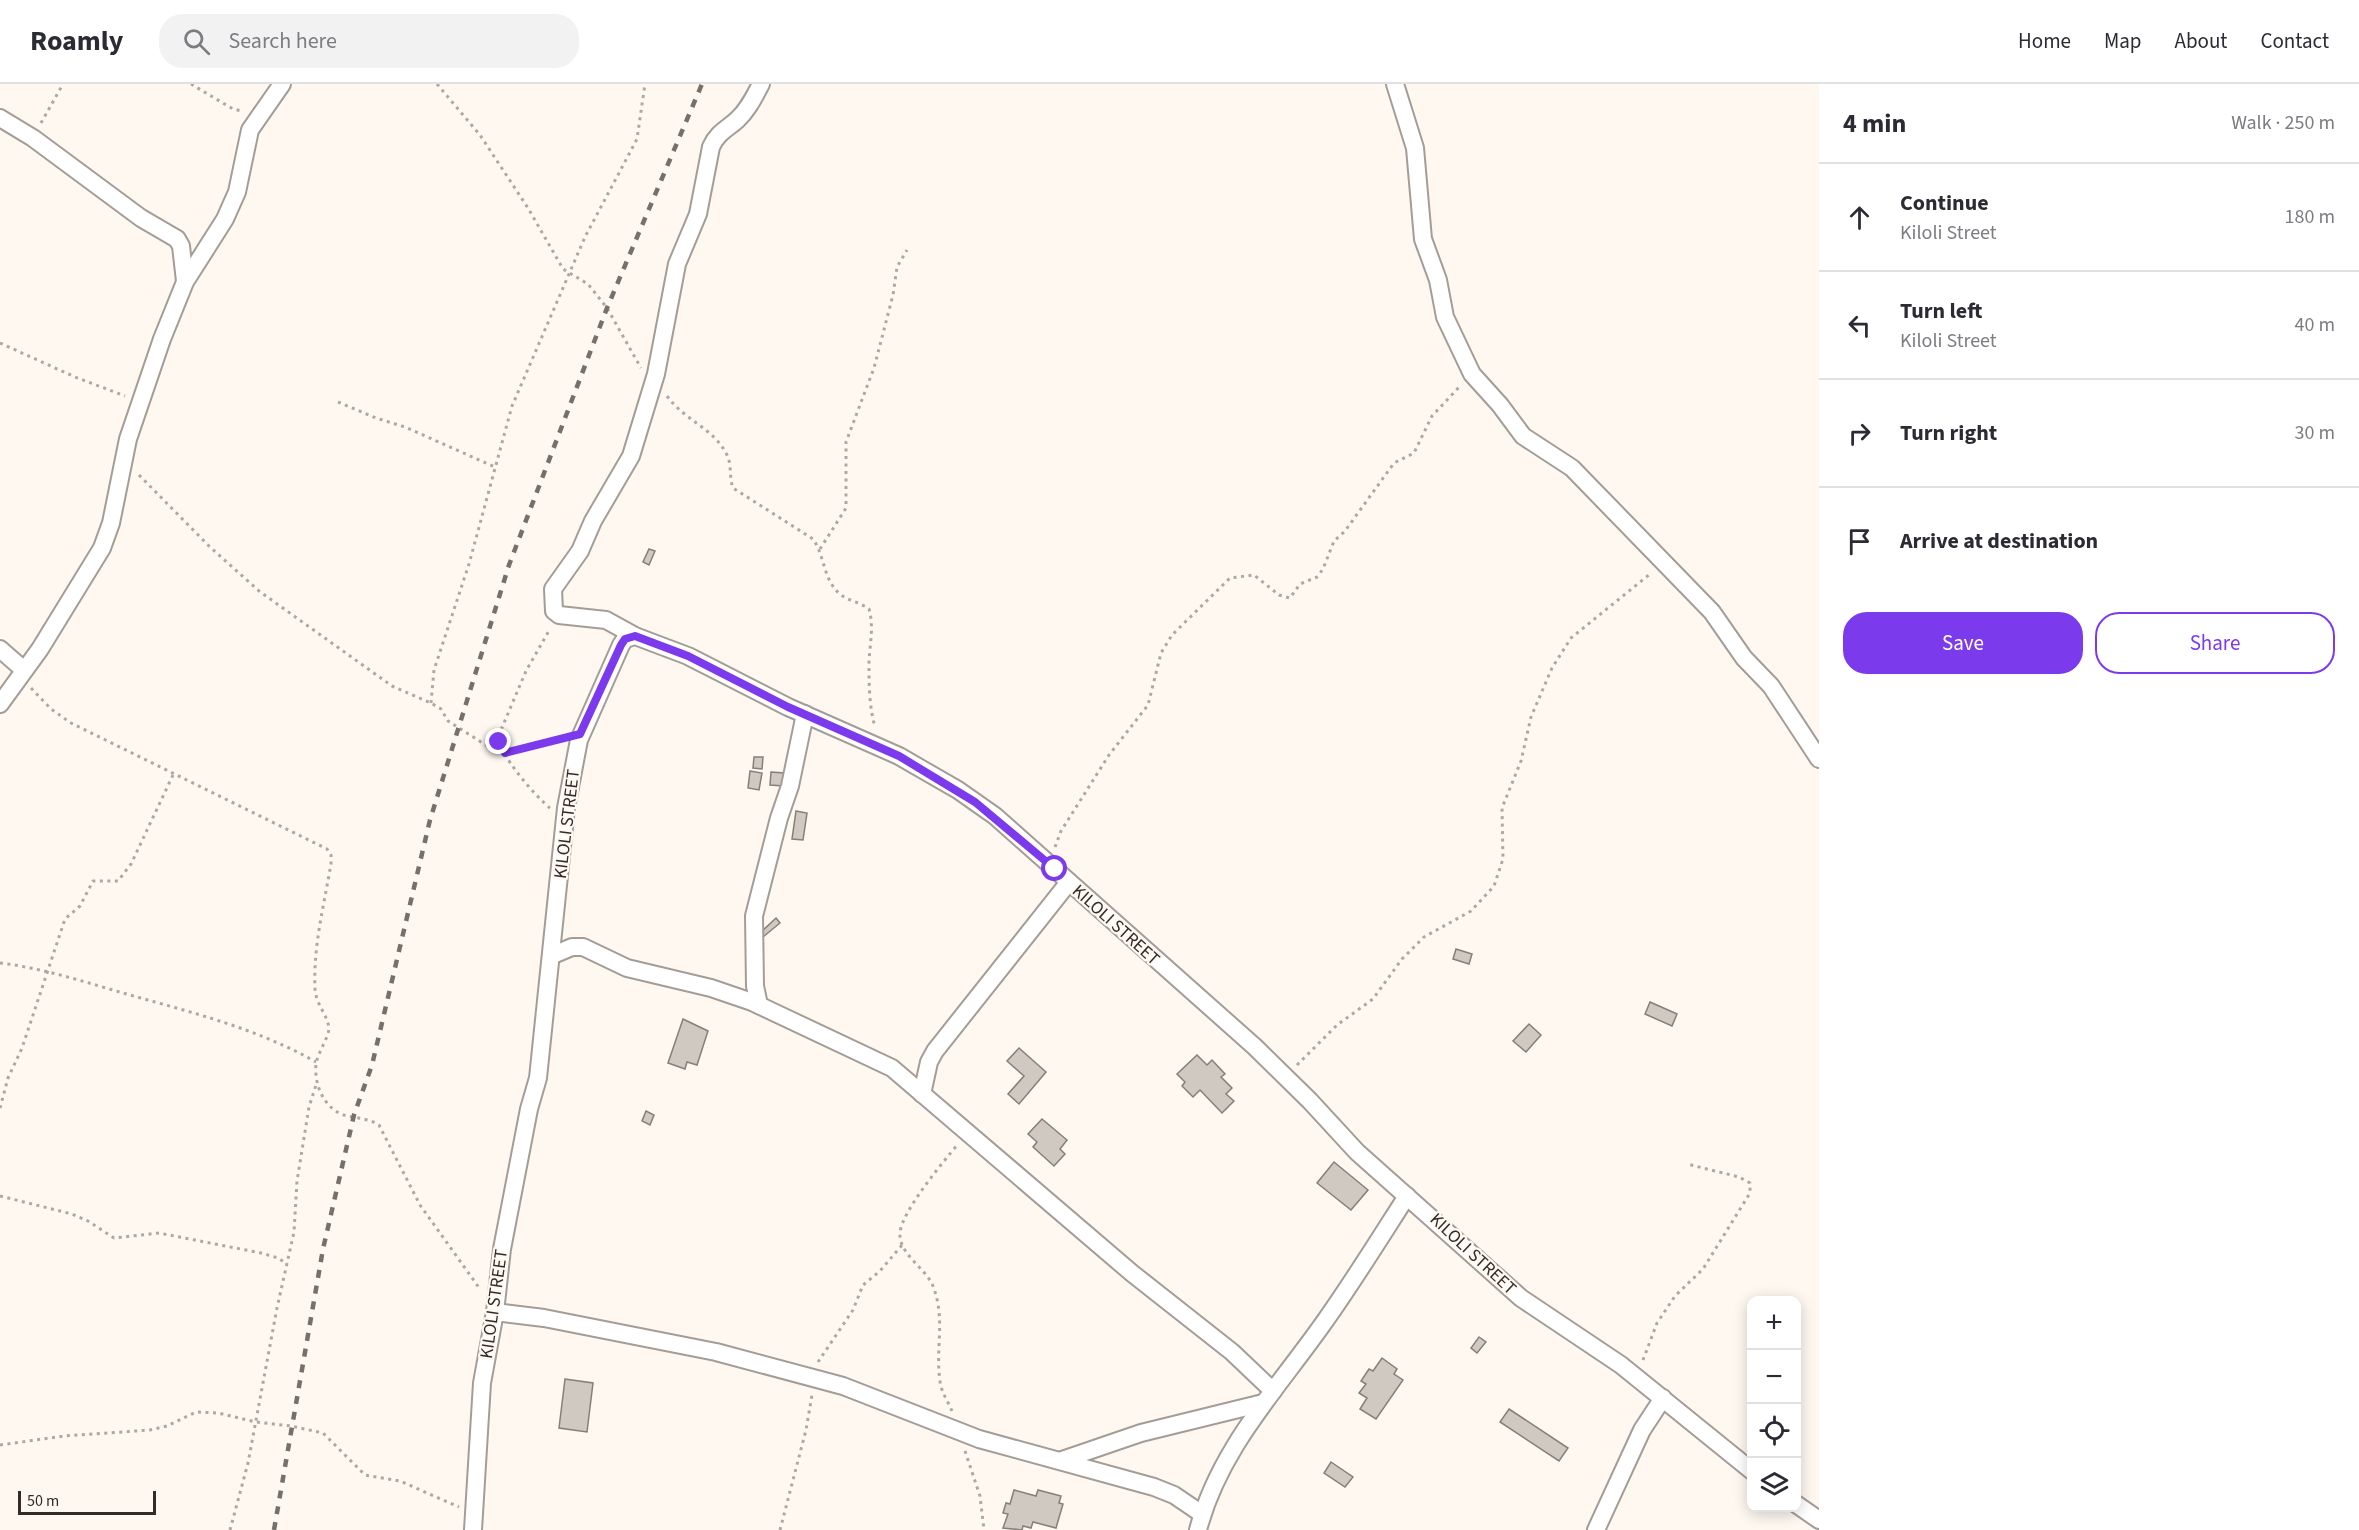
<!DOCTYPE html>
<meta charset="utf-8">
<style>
body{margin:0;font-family:"Source Sans 3",sans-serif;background:#f2f2f3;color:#2b2b33}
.controls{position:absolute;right:18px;bottom:18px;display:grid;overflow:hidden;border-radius:12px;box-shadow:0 3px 15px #0003}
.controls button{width:54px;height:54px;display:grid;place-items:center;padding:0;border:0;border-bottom:2px solid #e1e1e2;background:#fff;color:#2b2b33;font:30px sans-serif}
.scale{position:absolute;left:18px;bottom:15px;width:138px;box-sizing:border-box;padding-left:6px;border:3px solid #2f2c2a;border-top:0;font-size:16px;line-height:21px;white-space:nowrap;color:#2f2c2a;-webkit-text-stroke:4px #fff8f1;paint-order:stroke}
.stop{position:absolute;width:18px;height:18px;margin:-14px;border:4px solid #7c3aed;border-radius:50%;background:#fff}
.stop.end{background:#7c3aed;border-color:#fff;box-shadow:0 2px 6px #0008}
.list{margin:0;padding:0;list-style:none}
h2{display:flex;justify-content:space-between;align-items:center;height:78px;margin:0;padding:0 24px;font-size:26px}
h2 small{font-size:20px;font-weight:400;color:#7c7c81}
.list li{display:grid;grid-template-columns:39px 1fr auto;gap:18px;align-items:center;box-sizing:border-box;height:108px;padding:0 24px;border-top:2px solid #e1e1e2}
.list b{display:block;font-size:22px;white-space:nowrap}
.list p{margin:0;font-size:20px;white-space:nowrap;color:#7c7c81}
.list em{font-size:20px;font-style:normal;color:#7c7c81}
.actions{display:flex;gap:12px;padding:18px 24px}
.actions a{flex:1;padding:14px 0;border:2px solid #7c3aed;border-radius:24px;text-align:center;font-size:21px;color:#7c3aed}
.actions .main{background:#7c3aed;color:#fff}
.icon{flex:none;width:33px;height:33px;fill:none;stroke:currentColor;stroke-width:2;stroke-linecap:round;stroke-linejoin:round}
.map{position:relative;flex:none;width:1819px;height:1446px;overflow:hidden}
header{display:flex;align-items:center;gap:36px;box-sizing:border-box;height:84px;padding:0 30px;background:#fff;border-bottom:2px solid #e1e1e2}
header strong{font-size:28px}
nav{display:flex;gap:33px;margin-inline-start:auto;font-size:21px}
.search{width:420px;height:54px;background:#f2f2f3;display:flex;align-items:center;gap:15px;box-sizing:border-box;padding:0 21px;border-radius:24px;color:#7c7c81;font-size:22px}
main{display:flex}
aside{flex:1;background:#fff}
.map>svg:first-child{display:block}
.building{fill:#cfc9c2;stroke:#857f79;stroke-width:1.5}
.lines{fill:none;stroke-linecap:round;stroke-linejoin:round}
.street-casing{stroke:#a49d97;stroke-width:20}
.path{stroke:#ada8a3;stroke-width:3;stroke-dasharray:3 4.5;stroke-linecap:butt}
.street{stroke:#fff;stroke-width:16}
.rail{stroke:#74706c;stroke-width:4.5;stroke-dasharray:8 8;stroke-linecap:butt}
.route{stroke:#7c3aed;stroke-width:8}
.labels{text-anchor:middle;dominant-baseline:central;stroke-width:4.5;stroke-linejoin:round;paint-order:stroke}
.street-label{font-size:18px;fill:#2f2c2a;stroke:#fff8f1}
</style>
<header>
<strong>Roamly</strong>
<div class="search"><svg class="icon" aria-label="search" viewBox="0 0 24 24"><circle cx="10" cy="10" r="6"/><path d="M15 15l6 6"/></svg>Search here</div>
<nav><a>Home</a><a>Map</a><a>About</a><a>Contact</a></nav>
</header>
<main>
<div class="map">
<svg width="1819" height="1446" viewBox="0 0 1819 1446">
<rect width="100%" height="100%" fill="#fff8f1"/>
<!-- building -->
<g class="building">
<path d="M649 465 655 467 649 481 643 478Z"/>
<path d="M754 673H763L762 685 753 684Z"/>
<path d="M750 687 762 689 759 706 748 704Z"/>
<path d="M771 688 784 689 783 702 770 701Z"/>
<path d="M796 727 807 729 803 756 792 755Z"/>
<path d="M776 834 780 839 763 853 760 849Z"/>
<path d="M1456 865 1472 870 1469 880 1453 875Z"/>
<path d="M1650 918 1677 930 1672 942 1645 930Z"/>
<path d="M683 935 708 947 697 981 687 978 685 985 668 979Z"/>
<path d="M1529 940 1541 951 1526 968 1513 957Z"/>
<path d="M1019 964 1046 988 1019 1020 1008 1010 1024 992 1007 977Z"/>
<path d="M1197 971 1207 981 1212 976 1225 990 1221 993 1232 1004 1226 1010 1234 1017 1222 1029 1200 1006 1193 1013 1182 1002 1185 998 1177 990Z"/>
<path d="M646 1027 654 1031 650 1041 642 1037Z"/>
<path d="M1042 1035 1067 1056 1060 1065 1065 1070 1054 1082 1033 1063 1037 1058 1028 1050Z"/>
<path d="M1334 1078 1368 1106 1351 1126 1317 1099Z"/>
<path d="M1479 1253 1486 1258 1477 1269 1471 1264Z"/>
<path d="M1382 1274 1397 1285 1394 1290 1403 1296 1376 1335 1360 1325 1367 1314 1359 1309 1366 1300 1361 1297 1369 1285 1373 1287Z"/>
<path d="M565 1295 593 1299 587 1348 559 1344Z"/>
<path d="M1509 1325 1568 1364 1559 1377 1500 1338Z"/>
<path d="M1331 1378 1353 1393 1345 1403 1324 1389Z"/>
<path d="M1014 1406 1036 1412 1038 1406 1061 1412 1059 1419 1063 1420 1056 1444 1033 1438 1031 1444 1023 1442 1022 1446 1003 1444 1008 1430 1003 1429 1006 1419 1010 1420Z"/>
</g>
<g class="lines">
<defs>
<g id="street">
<path d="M1395 0 1415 64 1423 155 1438 196 1445 233 1472 290 1500 321 1523 352 1572 384 1712 528 1744 574 1771 602 1819 675"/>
<path d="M0 34 33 54 141 134 177 155 181 162 185 197"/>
<path d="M635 552 606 536 559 531 554 527 553 505 580 467 593 437 631 372 656 290 677 180 698 130 711 63C717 49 727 45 737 36 748 26 754 13 761 0"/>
<path d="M0 565 24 586"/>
<path d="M0 620 40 565 102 464 111 439 128 355 162 255 185 198 225 135 237 108 250 46 282 0"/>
<path d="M553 871 572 863H583L627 884 711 904 752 918 892 984 1133 1190 1232 1268 1273 1307"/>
<path d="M759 921 755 902 754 832 779 734 790 702 805 630"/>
<path d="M922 1010 929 978 935 967 1069 798"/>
<path d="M495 1228 544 1234 716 1268 843 1302 979 1355 1154 1403 1174 1411 1202 1430"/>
<path d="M1062 1376 1141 1349 1263 1319"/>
<path d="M1796 1420 1819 1436"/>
<path d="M473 1446 482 1299 495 1228 502 1165 529 1025 538 994 566 724 579 656 621 561 625 555 635 552 688 572 788 623 899 672 958 706 995 732 1255 963 1310 1017 1357 1068 1521 1214 1621 1281 1752 1387"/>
<path d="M1198 1446C1219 1365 1278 1304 1325 1237 1354 1196 1380 1154 1407 1112"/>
<path d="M1596 1446 1642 1346 1663 1314"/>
</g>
</defs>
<!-- street casing -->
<use href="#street" class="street-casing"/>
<!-- path -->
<g class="path">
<path d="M191 0 233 25 242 27"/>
<path d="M437 0 480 51 528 124 563 185 588 200 607 224 641 284"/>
<path d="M41 39 63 0"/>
<path d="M0 259 75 293 125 312"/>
<path d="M667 312C685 337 714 344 727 371 732 382 729 393 733 404L813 455C825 472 823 496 840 510 848 517 860 518 869 525 875 546 868 566 869 587 869 605 870 626 875 643"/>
<path d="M338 318 376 334 405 343 495 383"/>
<path d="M139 391 209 462 259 507 392 602 431 619 441 625 448 637 489 663 505 669 561 657"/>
<path d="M820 465 846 424V358L874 284 893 211 897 183 907 166"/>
<path d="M31 604 51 625 71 639 327 765 331 771V780C324 821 313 863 315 905 316 921 328 931 329 945 327 957 318 968 316 980 314 998 322 1020 339 1029 351 1035 364 1032 379 1041L420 1121 480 1205"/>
<path d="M431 619 434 586 469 480 512 322 585 153 637 55 645 0"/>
<path d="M550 724C535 712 499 670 498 653L526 587 550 545"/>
<path d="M1055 763 1061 747 1109 671 1148 621 1161 569 1172 551 1230 494 1254 491 1279 511 1290 514 1300 500 1317 493 1323 485 1334 457 1345 447 1394 379 1414 369 1432 332 1461 301"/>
<path d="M0 879C43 884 88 899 130 911 194 929 258 945 316 978"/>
<path d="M1297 981 1337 941 1373 915 1402 875 1424 853 1471 827 1494 802 1503 775 1502 724 1521 677 1531 633 1552 584 1571 554 1650 490"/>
<path d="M0 1024 8 994 22 964 65 835 80 822 93 797H118L131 780 173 691"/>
<path d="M0 1112 72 1130 88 1137 114 1154 159 1149 261 1169 278 1174 287 1180"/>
<path d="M1643 1276 1657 1239 1675 1212 1703 1185 1750 1109V1099L1739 1093 1687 1080"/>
<path d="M818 1278 853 1226 863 1201 880 1187 902 1161"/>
<path d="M952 1327C948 1317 941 1308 940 1297 935 1263 946 1236 933 1202 925 1183 898 1170 900 1148 903 1126 943 1078 958 1060"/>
<path d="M0 1361 64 1352 150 1346 167 1342 196 1328 218 1329 256 1338 291 1342 323 1349 365 1391 400 1397 459 1423"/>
<path d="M965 1367 980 1412 984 1446"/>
<path d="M230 1446 248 1379 277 1224 294 1148 297 1097 309 1023 317 998"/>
<path d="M780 1446 806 1346 812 1311"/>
</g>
<!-- street -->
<use href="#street" class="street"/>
<!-- rail -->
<path class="rail" d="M274 1446 323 1165 354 1031 372 981 430 736 509 481 607 224 702 0"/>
</g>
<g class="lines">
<!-- route -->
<path class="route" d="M499 658 505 669 580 650 621 561 625 555 635 552 688 572 788 623 899 672 975 718 1055 785"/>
</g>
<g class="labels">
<!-- street labels -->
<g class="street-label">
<text transform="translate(567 740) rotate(-83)">KILOLI STREET</text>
<text transform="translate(1116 841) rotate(42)">KILOLI STREET</text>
<text transform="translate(1473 1170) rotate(43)">KILOLI STREET</text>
<text transform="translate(494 1220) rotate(-82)">KILOLI STREET</text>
</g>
</g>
</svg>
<div class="controls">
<button>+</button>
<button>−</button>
<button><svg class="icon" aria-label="locate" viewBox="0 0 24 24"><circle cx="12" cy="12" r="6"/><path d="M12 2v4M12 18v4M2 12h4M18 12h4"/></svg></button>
<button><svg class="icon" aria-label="layers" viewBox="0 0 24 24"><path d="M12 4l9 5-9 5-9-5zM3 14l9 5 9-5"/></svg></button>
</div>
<div class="scale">50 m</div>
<div class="stop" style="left:1055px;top:785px"></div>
<div class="stop end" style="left:499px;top:658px"></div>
</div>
<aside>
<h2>4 min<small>Walk · 250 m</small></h2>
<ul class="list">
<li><svg class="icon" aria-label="ahead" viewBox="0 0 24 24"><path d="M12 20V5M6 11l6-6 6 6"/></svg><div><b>Continue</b><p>Kiloli Street</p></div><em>180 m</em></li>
<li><svg class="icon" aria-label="left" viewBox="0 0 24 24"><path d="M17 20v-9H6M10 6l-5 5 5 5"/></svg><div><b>Turn left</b><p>Kiloli Street</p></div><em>40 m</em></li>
<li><svg class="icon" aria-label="right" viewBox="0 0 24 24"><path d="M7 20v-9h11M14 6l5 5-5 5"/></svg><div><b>Turn right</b></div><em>30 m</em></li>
<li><svg class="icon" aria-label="arrive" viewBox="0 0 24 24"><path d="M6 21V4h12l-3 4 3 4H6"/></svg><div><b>Arrive at destination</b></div></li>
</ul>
<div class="actions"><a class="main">Save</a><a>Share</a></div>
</aside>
</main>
